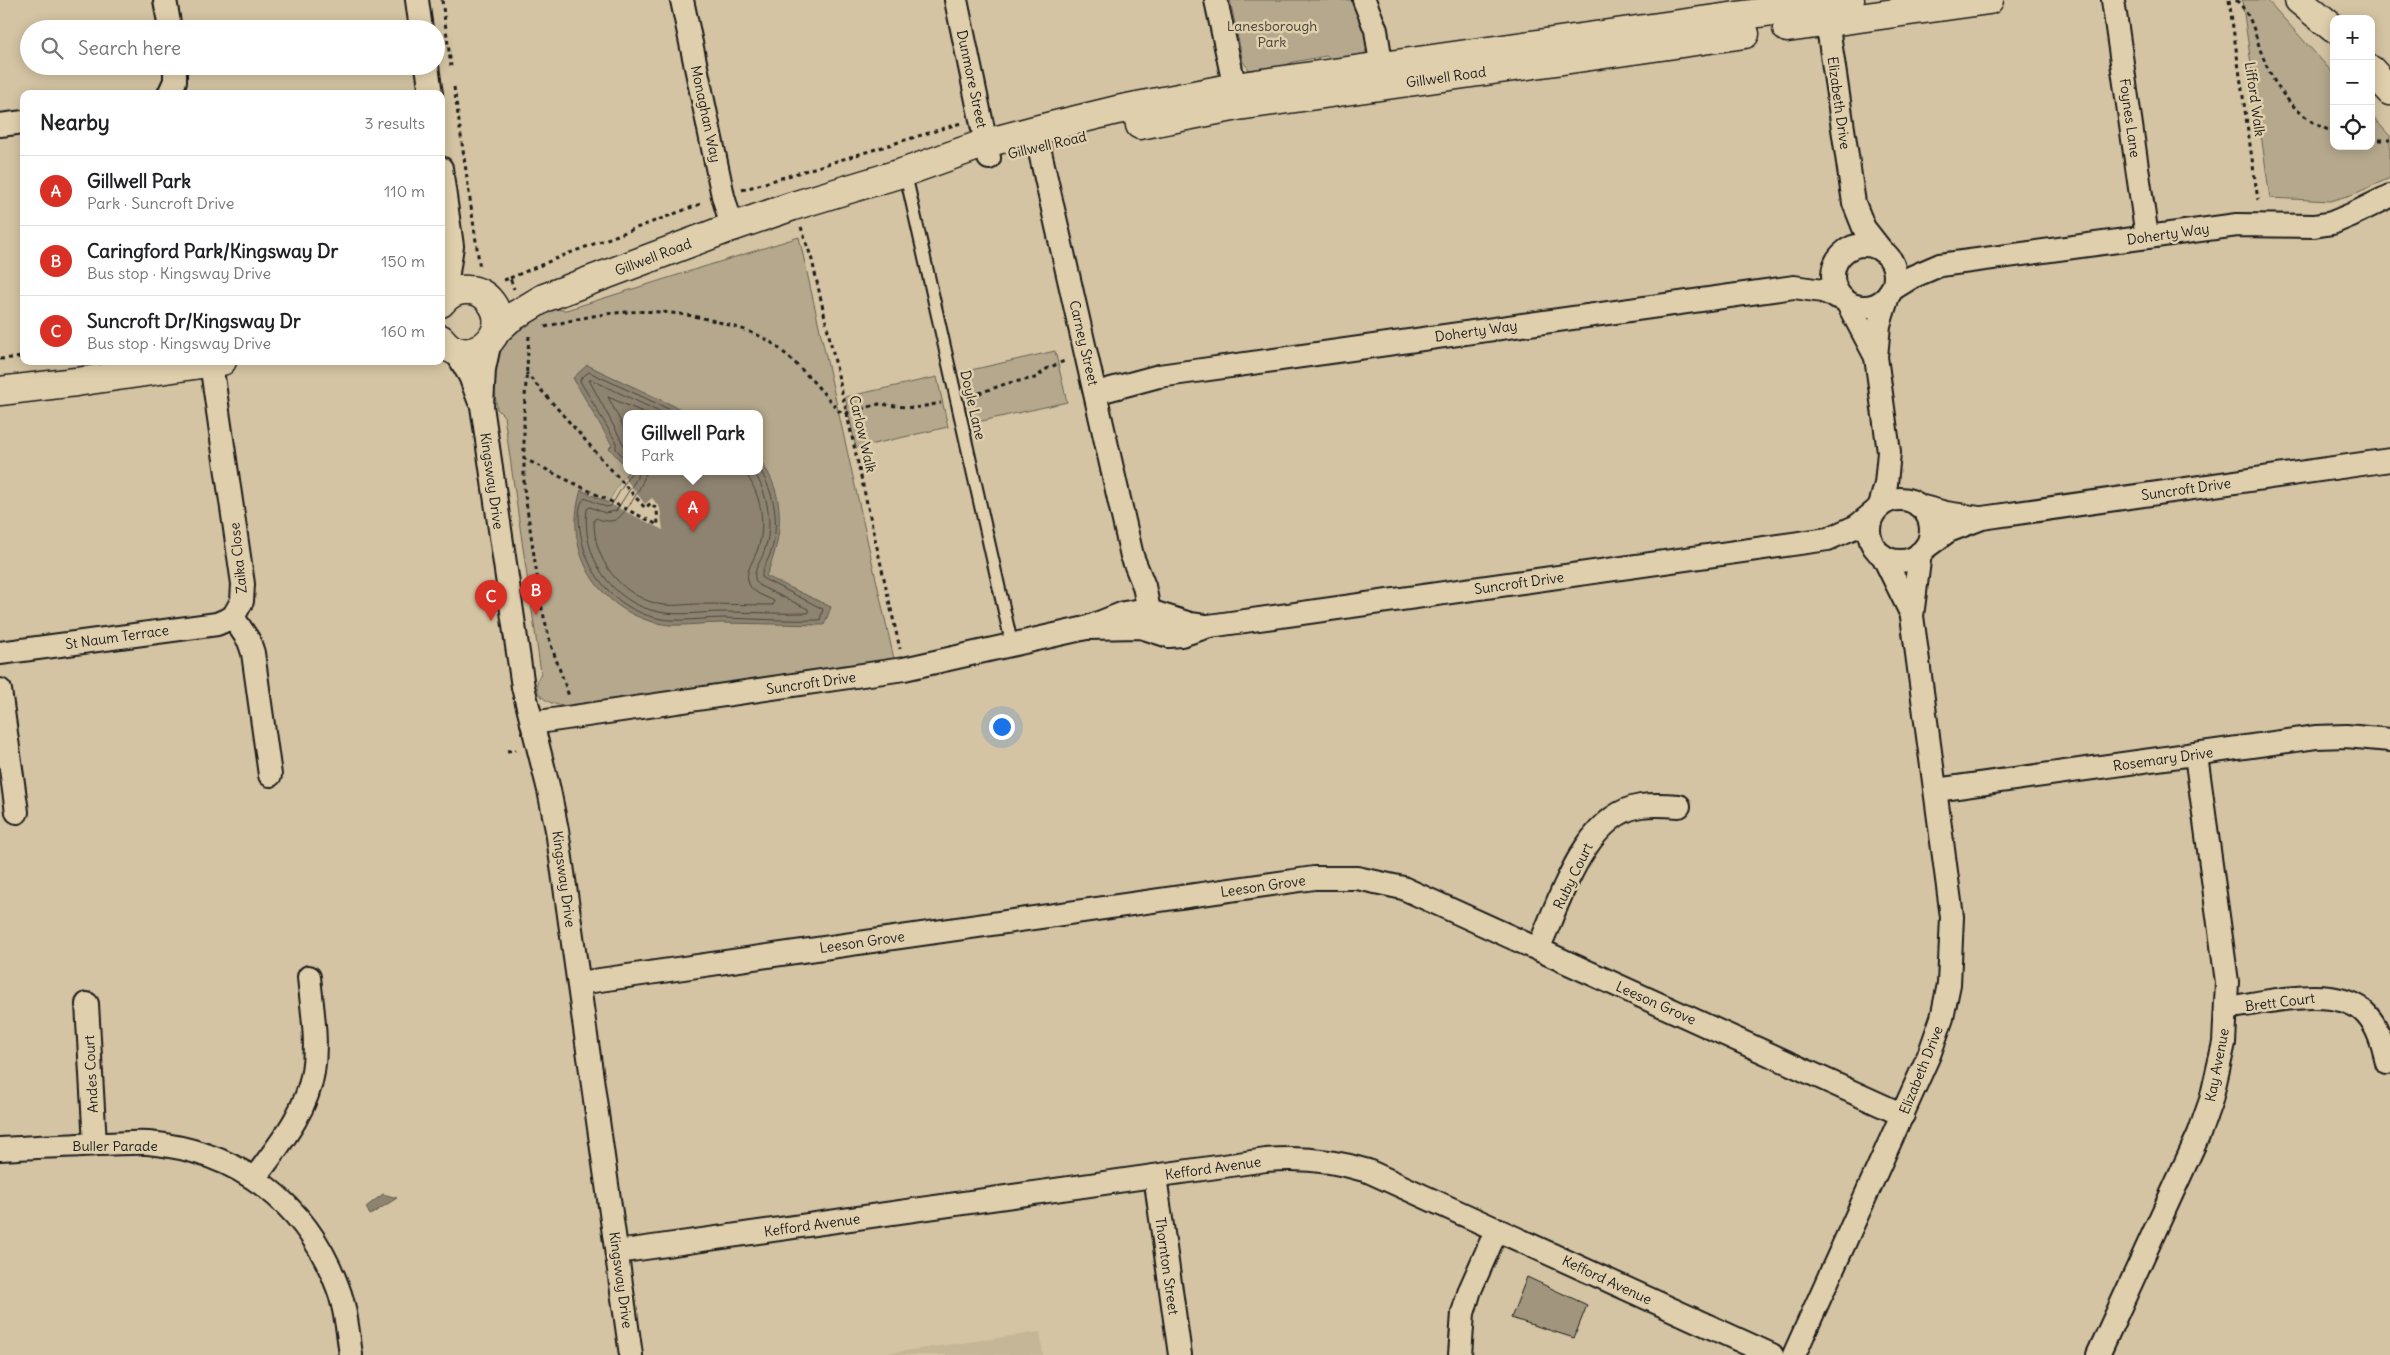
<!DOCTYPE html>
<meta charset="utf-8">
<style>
body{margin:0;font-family:Delius,sans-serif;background:#f6f6f6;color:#202124}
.controls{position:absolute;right:15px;top:15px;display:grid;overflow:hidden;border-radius:10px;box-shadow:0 2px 12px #0003}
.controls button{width:45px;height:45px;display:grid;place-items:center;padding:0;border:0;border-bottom:1px solid #e0e0e0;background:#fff;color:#202124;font:25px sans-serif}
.you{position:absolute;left:1001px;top:726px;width:18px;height:18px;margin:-12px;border:4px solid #fff;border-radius:50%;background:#1a73e8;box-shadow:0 0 0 8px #1a73e833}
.badge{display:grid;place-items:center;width:32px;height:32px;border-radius:50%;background:#d93025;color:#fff;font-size:16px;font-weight:700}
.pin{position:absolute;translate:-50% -41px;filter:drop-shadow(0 1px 2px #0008)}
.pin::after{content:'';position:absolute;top:26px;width:18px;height:15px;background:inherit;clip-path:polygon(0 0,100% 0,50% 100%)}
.popup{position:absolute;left:623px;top:410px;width:140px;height:65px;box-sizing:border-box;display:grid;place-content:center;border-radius:10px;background:#fff;filter:drop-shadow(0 1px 4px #0005);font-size:16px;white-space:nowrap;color:#757577}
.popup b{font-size:19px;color:#202124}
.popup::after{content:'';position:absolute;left:50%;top:100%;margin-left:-10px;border:10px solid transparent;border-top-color:#fff}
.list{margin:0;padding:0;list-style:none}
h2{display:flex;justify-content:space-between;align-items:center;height:65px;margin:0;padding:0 20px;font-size:21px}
h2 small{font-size:16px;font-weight:400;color:#757577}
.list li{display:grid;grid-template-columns:32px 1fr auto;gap:15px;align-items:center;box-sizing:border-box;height:70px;padding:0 20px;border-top:1px solid #e0e0e0}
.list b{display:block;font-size:19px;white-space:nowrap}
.list p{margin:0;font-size:16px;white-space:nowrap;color:#757577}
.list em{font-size:16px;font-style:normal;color:#757577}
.icon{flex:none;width:28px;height:28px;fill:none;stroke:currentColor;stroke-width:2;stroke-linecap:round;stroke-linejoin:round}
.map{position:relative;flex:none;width:2390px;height:1355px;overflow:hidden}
.search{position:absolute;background:#fff;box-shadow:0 2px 12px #0003;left:20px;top:20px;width:425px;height:55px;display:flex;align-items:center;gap:12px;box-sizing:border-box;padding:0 18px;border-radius:28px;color:#757577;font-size:19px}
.panel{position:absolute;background:#fff;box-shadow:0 2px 12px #0003;left:20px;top:90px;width:425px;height:275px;border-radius:10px}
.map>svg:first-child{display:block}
.built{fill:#c5b698}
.green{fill:#b5a88d;stroke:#686254;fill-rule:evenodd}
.water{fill:#8d8370;stroke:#605a4e}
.pier{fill:#d4c4a3}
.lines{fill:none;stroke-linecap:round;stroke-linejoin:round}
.shore{stroke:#49453e;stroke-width:1}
.building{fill:#a1957e;stroke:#1c1c1c}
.service-casing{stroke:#1c1c1c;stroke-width:15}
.minor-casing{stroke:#1c1c1c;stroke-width:26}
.tertiary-casing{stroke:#1c1c1c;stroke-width:31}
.path{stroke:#1c1c1c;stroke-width:3;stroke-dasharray:4 4;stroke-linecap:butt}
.service{stroke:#e0cfac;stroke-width:11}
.minor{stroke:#e0cfac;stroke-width:22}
.tertiary{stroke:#e0cfac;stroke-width:28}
.labels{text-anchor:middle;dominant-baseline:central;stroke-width:5;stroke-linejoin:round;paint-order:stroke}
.park-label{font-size:14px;fill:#423f38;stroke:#e0cfac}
.street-label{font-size:14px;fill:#1c1c1c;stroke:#e0cfac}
</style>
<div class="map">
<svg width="2390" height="1355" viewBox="0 0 2390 1355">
<rect width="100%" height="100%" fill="#d4c4a3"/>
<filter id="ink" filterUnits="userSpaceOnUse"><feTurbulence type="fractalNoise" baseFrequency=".02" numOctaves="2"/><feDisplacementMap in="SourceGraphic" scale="10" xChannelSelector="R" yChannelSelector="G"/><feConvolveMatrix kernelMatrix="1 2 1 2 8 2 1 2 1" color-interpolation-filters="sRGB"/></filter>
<g filter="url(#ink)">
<!-- built -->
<path class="built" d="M1040 1332 1043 1355H875Z"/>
<!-- green -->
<g class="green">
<path d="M1230 0H1354C1362 20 1375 39 1362 58L1342 62 1326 56 1293 62 1282 67 1252 73 1243 62Z"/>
<path d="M2242 0H2267L2334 74V146H2371V115L2390 136V178L2354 194 2330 201 2270 198Z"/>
<path d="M799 237 894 659 568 706C549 706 528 694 541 673L504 416 497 409 493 380 500 348 509 335 551 309 566 310ZM627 413H759V471H627Z"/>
<path d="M1055 351 1067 402 973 423 962 372Z"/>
<path d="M937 377 948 427 856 448 845 397Z"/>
</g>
<!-- water -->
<g class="water">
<path d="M587 365 689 413H627V468L609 448 612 445 573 378Z"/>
<path d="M759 459C787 494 783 538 766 576L831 607 824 625C790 624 756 624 722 623 704 623 686 626 669 625 633 621 601 599 586 567 574 541 573 517 581 490L608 503 628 471H759Z"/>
<path d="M383 1194 397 1198 370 1215 366 1207Z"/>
</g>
<!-- pier -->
<path class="pier" d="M624 477 645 504 652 498 660 508 663 530 608 503Z"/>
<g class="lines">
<!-- shore -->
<g class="shore">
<path d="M627 434 608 397 645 413"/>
<path d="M627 451 589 380H592L662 413"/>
<path d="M627 461 616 449V442L580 381 581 378 589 372 677 413"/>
<path d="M632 471 611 506 606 507 585 498C575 506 580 533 583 545 593 585 628 617 670 620 688 621 706 618 724 618 756 619 788 621 820 620L823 609 762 578C761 569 768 561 771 552 780 523 775 494 759 468"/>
<path d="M638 471 637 478 616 511 605 513 590 507 587 509C581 555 611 603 659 612 680 616 702 612 724 612 752 612 780 614 808 613V609L762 587C757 584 754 580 755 574 756 566 762 559 764 552 774 525 768 495 754 471"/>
<path d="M646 471C645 482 626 515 615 520 609 522 603 521 596 518L594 520C593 559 620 595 658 604 672 607 686 604 700 604 724 604 748 605 773 605L774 601C765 596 754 594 749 584 744 572 753 562 757 551 767 525 761 493 744 471"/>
</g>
</g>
<!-- building -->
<path class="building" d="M1527 1277 1587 1305 1574 1338 1511 1318Z"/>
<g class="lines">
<defs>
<path id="service" d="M905 172 1012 645"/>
<g id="minor">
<path d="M165 0 170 29"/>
<path d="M417 0 421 29"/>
<path d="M682 0 723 196 732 227"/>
<path d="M956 0 989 158"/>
<path d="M1216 0 1238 103"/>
<path d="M1364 0 1376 30 1384 83"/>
<path d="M2113 0 2147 237"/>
<path d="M1825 7 1854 203 1864 228 1882 251"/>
<path d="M427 66 431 94"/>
<path d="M169 94 175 81V66"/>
<path d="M0 125 24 122"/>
<path d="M1035 130 1132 556 1144 586 1149 611 1143 624"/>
<path d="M441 168 452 246 444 299"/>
<circle cx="1864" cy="276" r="31"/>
<path d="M1891 290 1912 277 1940 265 2237 225 2314 226 2332 223 2351 215 2390 196"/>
<path d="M1847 302 1876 357"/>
<path d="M490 341 484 369 482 406 523 687 549 790 557 830 631 1355"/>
<path d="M455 350 470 376 479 400"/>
<path d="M211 363 243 584 242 601 233 617 249 641 253 653 270 775"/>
<path d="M1096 393 1159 376 1794 287 1822 291 1843 299"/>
<circle cx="1900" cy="530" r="31"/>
<path d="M1880 506 1886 484 1889 452 1876 357 1879 325 1888 296"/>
<path d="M1919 506 1946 513 1979 518"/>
<path d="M1925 548 1948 531 1982 518 2390 460"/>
<path d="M1883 556 1912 615"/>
<path d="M1086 628 1141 627 1169 636 1181 635 1209 626 1828 539 1857 526 1873 513"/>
<path d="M0 653 217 624 233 617"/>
<path d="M0 690 17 812"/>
<path d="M532 723 904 669 1086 628 1124 613 1136 611H1149L1190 624 1205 626"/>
<path d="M1936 790 2316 737 2346 736 2390 740"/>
<path d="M1538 949C1559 904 1584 814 1641 806 1654 804 1667 805 1679 806"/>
<path d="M579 983 1314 878H1357L1403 888 1903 1115"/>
<path d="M87 1004 95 1144"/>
<path d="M2226 1008C2264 1003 2338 983 2366 1014 2379 1028 2383 1046 2387 1063"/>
<path d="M0 1149C33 1147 66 1146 99 1144 115 1144 132 1142 148 1143 238 1151 307 1203 338 1288 346 1309 348 1333 351 1355"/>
<path d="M1155 1176 1180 1355"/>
<path d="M255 1178C278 1146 307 1112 313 1072 318 1041 312 1008 309 977"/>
<path d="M617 1252 1266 1160C1301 1157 1333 1160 1368 1171L1772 1355"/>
<path d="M1460 1355 1463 1313 1470 1290 1497 1229"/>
<path d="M1794 1355 1929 1055 1942 1018 1949 984 1952 917 1912 616 1920 553"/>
<path d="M2098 1355 2199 1134 2211 1100 2224 1043 2227 982 2196 755"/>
</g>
<g id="tertiary">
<path d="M2299 0 2333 28"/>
<path d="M1787 28 1989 0"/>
<path d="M2371 70 2390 91"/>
<path d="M1140 125 1238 106 1745 34"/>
<path d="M441 303C448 294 457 289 468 290 476 290 484 294 489 300 518 333 466 374 441 339"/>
<path d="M496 331 509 319 544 298 732 227 793 206 905 172 986 143 1035 130 1117 110 1235 87 1850 0"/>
<path d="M0 391 76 382 222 361"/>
</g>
</defs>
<!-- service casing -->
<use href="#service" class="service-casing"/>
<!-- minor casing -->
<use href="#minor" class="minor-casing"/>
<!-- tertiary casing -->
<use href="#tertiary" class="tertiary-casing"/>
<!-- path -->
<g class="path">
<path d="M442 0 451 66"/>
<path d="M2229 0 2258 200"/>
<path d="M2236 0C2255 18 2255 40 2265 62 2277 92 2302 122 2334 132"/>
<path d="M454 87 480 269"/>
<path d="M2371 140H2390"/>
<path d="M742 190 961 123"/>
<path d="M801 227 812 260 900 649"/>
<path d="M510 278 567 254 703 203"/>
<path d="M504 280 510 278 514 289"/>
<path d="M545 327C611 309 660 305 726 324 742 329 759 334 772 343 797 362 819 388 839 411L847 413 879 404 914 408 941 403"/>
<path d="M529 336 524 413V488L542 609 551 645 569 696"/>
<path d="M0 359 24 357"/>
<path d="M971 396 1008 383 1035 378 1048 368 1067 360"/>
<path d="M523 458 658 525 657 510 651 503 645 508 526 373"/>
<path d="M507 751 516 750"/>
</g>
<!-- service -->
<use href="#service" class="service"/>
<!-- minor -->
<use href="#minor" class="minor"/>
<!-- tertiary -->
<use href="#tertiary" class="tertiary"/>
</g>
</g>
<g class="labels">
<!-- park labels -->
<g class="park-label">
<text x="1272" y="26">Lanesborough<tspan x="1272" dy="16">Park</tspan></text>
</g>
<!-- street labels -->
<g class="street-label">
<text transform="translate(1446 77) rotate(-8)">Gillwell Road</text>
<text transform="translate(972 79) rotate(78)">Dunmore Street</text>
<text transform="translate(2255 99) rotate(82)">Lifford Walk</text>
<text transform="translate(1839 103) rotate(82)">Elizabeth Drive</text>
<text transform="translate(706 114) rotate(78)">Monaghan Way</text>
<text transform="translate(2130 118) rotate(82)">Foynes Lane</text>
<text transform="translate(1047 145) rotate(-13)">Gillwell Road</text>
<text transform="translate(2168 234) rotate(-8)">Doherty Way</text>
<text transform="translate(653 257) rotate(-21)">Gillwell Road</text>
<text transform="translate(1476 331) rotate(-8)">Doherty Way</text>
<text transform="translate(1084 343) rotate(77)">Carney Street</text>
<text transform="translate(973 405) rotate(77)">Doyle Lane</text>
<text transform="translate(863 434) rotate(77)">Carlow Walk</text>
<text transform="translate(492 481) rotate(82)">Kingsway Drive</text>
<text transform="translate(2186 489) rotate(-8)">Suncroft Drive</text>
<text transform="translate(238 558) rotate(-96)">Zaika Close</text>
<text transform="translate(1519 583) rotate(-8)">Suncroft Drive</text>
<text transform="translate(117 637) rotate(-8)">St Naum Terrace</text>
<text transform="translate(811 683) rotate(-8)">Suncroft Drive</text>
<text transform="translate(2163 759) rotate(-8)">Rosemary Drive</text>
<text transform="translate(1573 876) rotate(-64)">Ruby Court</text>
<text transform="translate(564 879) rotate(82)">Kingsway Drive</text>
<text transform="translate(1263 886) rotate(-8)">Leeson Grove</text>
<text transform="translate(862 942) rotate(-8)">Leeson Grove</text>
<text transform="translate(2280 1002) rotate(-7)">Brett Court</text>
<text transform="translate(1656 1003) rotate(24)">Leeson Grove</text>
<text transform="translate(2217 1065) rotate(-79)">Kay Avenue</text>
<text transform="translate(1921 1070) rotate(-68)">Elizabeth Drive</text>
<text transform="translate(91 1074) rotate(-93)">Andes Court</text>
<text x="115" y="1146">Buller Parade</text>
<text transform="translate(1213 1168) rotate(-8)">Kefford Avenue</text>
<text transform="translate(812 1225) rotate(-8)">Kefford Avenue</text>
<text transform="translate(1167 1266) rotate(82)">Thornton Street</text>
<text transform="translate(621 1280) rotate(82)">Kingsway Drive</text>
<text transform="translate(1607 1280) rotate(25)">Kefford Avenue</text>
</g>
</g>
</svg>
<div class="controls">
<button>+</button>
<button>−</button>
<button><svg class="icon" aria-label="locate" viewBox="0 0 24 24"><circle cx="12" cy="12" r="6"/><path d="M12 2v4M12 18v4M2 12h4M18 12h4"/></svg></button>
</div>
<div class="you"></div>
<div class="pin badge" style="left:693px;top:532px">A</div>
<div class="popup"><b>Gillwell Park</b>Park</div>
<div class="pin badge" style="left:536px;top:615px">B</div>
<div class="pin badge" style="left:491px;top:621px">C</div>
<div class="search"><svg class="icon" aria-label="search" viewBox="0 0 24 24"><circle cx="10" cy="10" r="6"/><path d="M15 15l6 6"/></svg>Search here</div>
<section class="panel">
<h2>Nearby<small>3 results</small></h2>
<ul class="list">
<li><span class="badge">A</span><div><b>Gillwell Park</b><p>Park · Suncroft Drive</p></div><em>110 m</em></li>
<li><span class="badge">B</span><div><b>Caringford Park/Kingsway Dr</b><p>Bus stop · Kingsway Drive</p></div><em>150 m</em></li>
<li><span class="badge">C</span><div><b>Suncroft Dr/Kingsway Dr</b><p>Bus stop · Kingsway Drive</p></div><em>160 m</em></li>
</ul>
</section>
</div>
